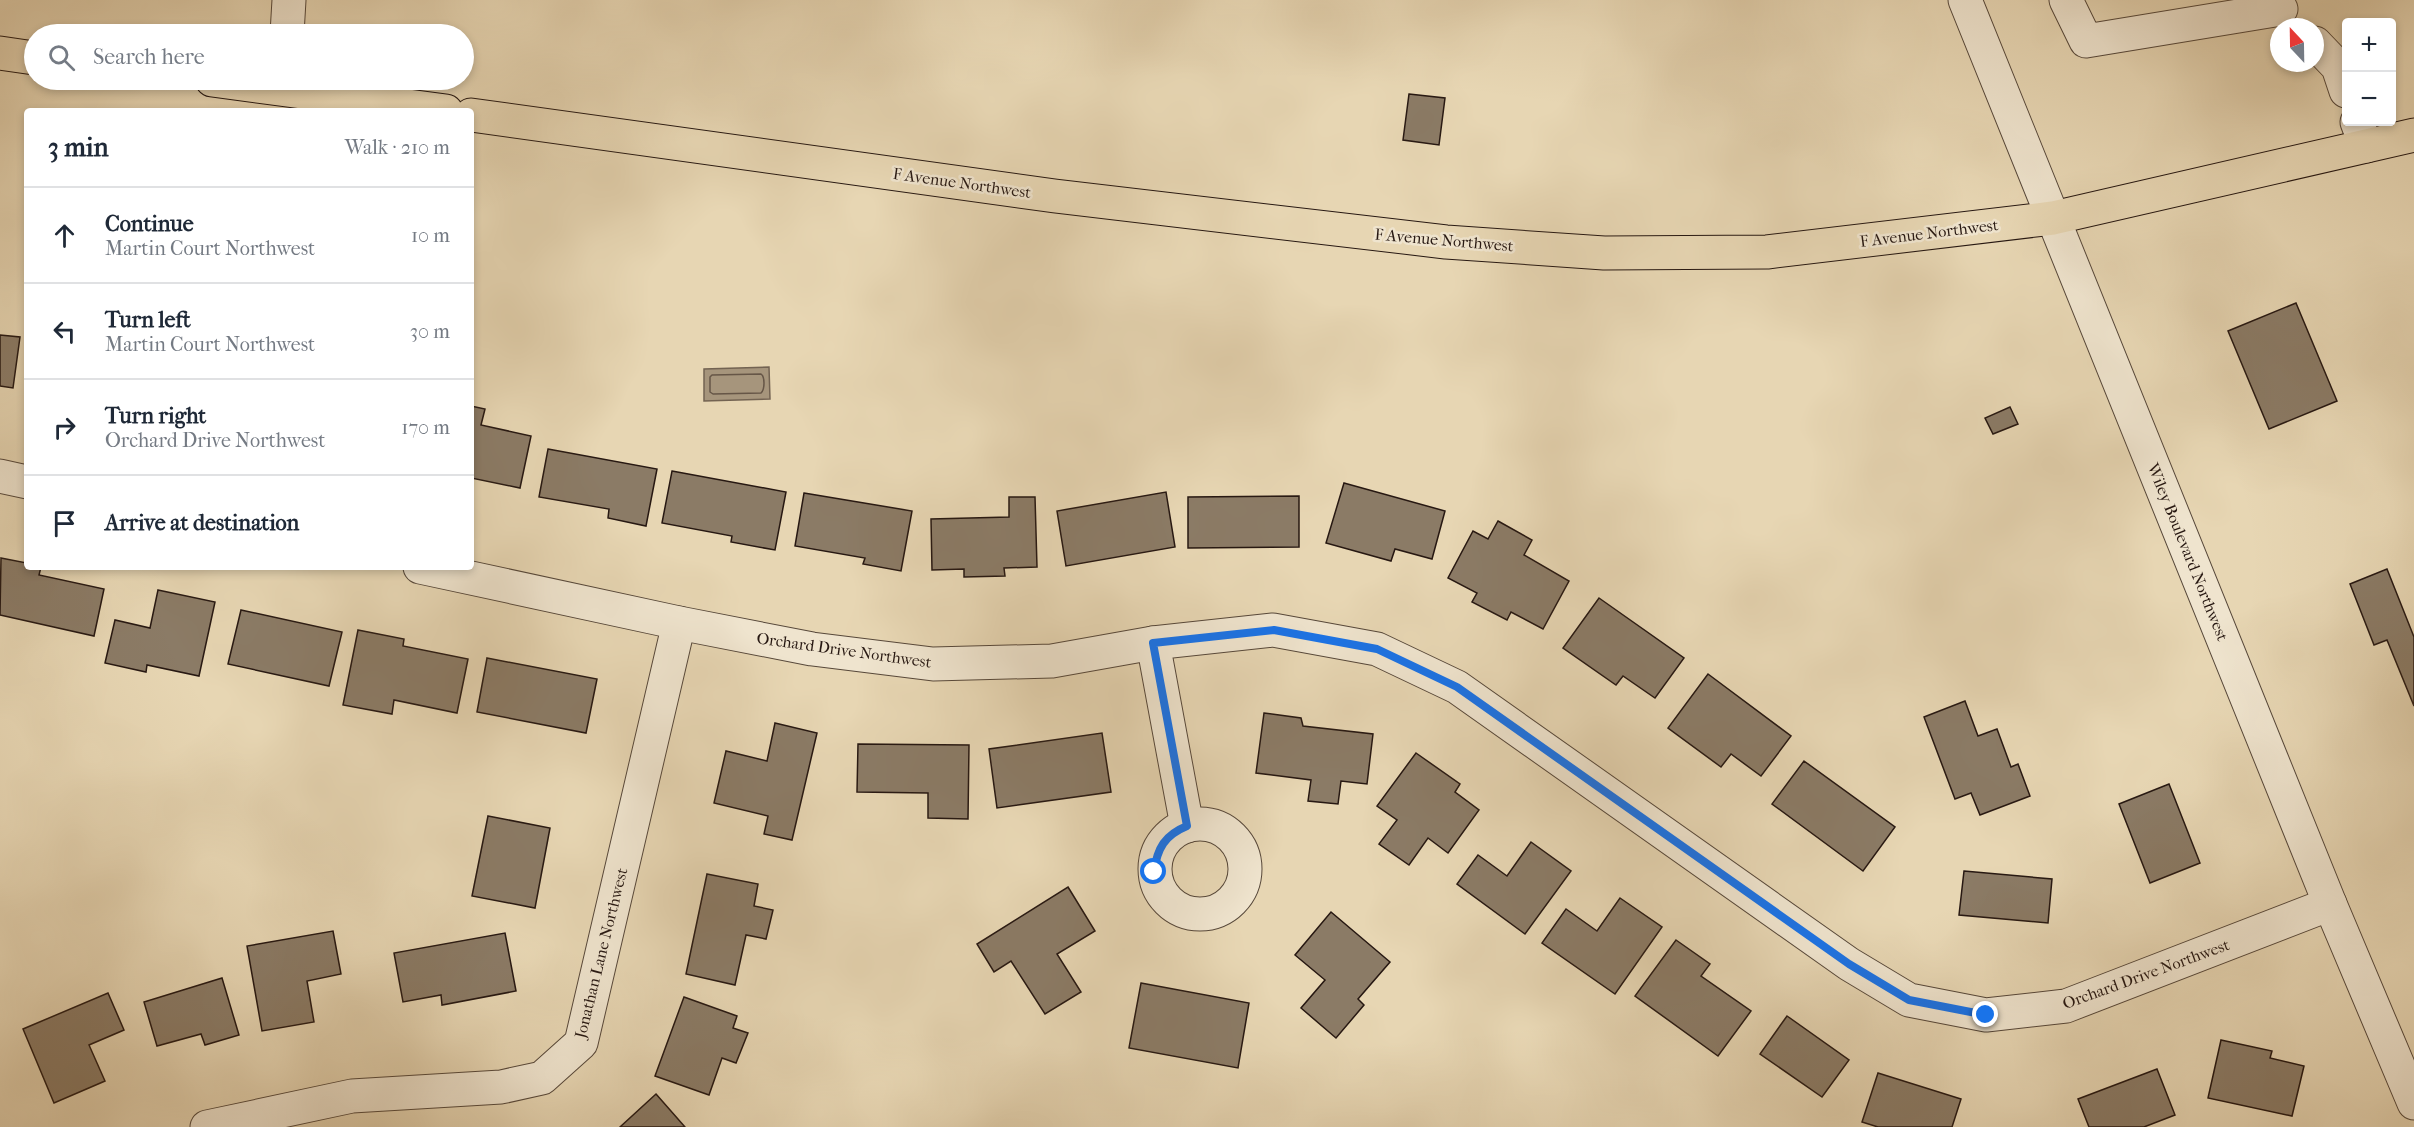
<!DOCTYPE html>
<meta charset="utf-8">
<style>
body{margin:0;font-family:"IM FELL French Canon",serif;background:#f6f6f7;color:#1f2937}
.controls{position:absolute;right:18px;top:18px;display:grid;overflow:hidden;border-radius:6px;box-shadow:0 3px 9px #0003}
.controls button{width:54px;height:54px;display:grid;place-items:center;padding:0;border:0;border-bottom:2px solid #e0e1e3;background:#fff;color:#1f2937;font:30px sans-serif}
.compass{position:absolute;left:2270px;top:18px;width:54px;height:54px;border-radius:50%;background:#fff;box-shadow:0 3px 9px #0003;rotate:338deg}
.stop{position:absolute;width:18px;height:18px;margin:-14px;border:4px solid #1a73e8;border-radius:50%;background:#fff}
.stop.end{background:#1a73e8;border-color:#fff;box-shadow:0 2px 6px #0008}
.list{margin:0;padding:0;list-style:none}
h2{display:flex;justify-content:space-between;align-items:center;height:78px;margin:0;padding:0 24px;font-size:26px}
h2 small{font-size:20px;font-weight:400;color:#747a83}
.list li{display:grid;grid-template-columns:39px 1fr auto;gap:18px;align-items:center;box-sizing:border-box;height:96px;padding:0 24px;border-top:2px solid #e0e1e3}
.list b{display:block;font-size:22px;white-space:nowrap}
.list p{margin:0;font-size:20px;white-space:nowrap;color:#747a83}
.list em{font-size:20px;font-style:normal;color:#747a83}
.icon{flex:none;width:33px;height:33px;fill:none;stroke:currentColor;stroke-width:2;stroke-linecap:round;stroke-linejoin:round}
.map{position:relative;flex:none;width:2414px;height:1127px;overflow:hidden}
.search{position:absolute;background:#fff;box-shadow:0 3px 9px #0003;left:24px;top:24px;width:450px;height:66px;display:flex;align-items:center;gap:15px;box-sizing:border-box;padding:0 21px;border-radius:33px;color:#747a83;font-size:22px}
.panel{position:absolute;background:#fff;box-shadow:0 3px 9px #0003;left:24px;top:108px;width:450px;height:462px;border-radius:6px}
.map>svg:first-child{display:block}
.water{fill:#a6957c;stroke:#736352;stroke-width:1.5}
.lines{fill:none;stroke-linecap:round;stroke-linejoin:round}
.shore{stroke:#665647;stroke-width:1.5}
.building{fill:#8b7b66;stroke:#271812;stroke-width:1.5}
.minor-casing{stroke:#57483a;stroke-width:35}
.major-casing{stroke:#271812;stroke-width:35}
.minor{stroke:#efe4ce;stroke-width:33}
.major{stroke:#e7d6b3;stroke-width:33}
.route{stroke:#1a73e8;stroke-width:8}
.labels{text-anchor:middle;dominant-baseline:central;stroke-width:5;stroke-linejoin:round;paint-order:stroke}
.street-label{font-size:16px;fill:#271812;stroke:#efe4ce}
</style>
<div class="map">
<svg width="2414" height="1127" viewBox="0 0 2414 1127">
<rect width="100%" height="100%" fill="#e7d6b3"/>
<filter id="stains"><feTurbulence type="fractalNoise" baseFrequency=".00333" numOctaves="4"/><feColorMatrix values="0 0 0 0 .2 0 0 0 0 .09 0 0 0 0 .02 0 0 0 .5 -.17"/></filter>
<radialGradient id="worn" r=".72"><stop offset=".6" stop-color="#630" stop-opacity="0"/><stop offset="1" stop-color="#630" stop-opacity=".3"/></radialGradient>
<!-- water -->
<path class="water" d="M769 367 770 399 704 401V369Z"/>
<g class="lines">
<!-- shore -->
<path class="shore" d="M761 374C765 377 765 389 761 393L713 394 710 392V377L712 375Z"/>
</g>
<!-- building -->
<g class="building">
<path d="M1409 94 1445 98 1439 145 1403 140Z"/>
<path d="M2296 303 2337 401 2269 429 2228 331Z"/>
<path d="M0 335 20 337 13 388 0 386Z"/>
<path d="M471 406 485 409 481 425 531 436 520 488 471 478Z"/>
<path d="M2010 407 2018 424 1993 434 1985 418Z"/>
<path d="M548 449 657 469 646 526 608 518 609 509 539 497Z"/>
<path d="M672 471 786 492 775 550 731 542 732 536 662 523Z"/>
<path d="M1344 483 1445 511 1432 559 1395 549 1391 561 1326 543Z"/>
<path d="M1166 492 1175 547 1066 566 1057 511Z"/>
<path d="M804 493 912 511 901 571 863 564 865 558 795 546Z"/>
<path d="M1299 496V547L1188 548V497Z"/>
<path d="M1009 497H1035L1037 567 1004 568 1005 576 964 577V569L932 570 931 519 1009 517Z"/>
<path d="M1498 521 1532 540 1524 555 1569 581 1543 629 1511 612 1507 620 1472 602 1477 593 1448 578 1473 531 1488 539Z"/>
<path d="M1 558 27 563V567H41L39 575 104 589 94 636 0 615Z"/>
<path d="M2387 569 2414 637V706L2387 640 2374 645 2350 584Z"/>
<path d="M158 590 215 602 199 676 147 665 146 672 105 663 115 620 150 628Z"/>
<path d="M1599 598 1684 658 1655 698 1623 676 1616 685 1563 648Z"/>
<path d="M241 610 342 632 329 686 228 664Z"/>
<path d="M358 630 404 639 403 646 468 659 457 713 394 700 392 714 343 705Z"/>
<path d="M487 658 597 679 586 733 477 712Z"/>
<path d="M1708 674 1791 736 1761 776 1731 754 1721 767 1668 728Z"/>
<path d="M1965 701 1978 736 1997 729 2011 767 2018 764 2030 796 1980 815 1971 793 1955 799 1924 717Z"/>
<path d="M1264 713 1301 718 1303 726 1373 734 1367 784 1341 781 1338 804 1308 801 1311 780 1256 773Z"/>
<path d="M775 723 817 733 792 840 764 834 768 816 714 803 726 751 767 761Z"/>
<path d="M1102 733 1111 792 997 808 989 749Z"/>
<path d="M858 744 969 745 968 819 928 818V793L857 792Z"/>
<path d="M1416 753 1460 784 1455 792 1479 810 1448 853 1428 838 1409 865 1379 844 1397 820 1377 806Z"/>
<path d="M1804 761 1895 827 1863 871 1772 804Z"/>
<path d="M2169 784 2200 863 2150 883 2119 804Z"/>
<path d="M488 816 550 828 535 908 472 896Z"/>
<path d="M1531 842 1571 871 1525 934 1457 884 1478 855 1507 876Z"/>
<path d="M1964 871 2052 879 2048 923 1959 915Z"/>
<path d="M707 874 758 884 754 906 773 910 766 939 746 935 735 985 686 974Z"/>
<path d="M1068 887 1095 931 1057 954 1081 992 1045 1014 1011 961 994 972 977 944Z"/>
<path d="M1620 898 1662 927 1615 994 1542 943 1566 909 1597 931Z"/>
<path d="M1331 912 1390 962 1358 999 1364 1005 1336 1038 1301 1008 1325 980 1295 955Z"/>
<path d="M333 931 341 974 307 981 314 1022 262 1031 247 946Z"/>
<path d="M505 933 516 991 442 1005 441 995 403 1002 394 953Z"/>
<path d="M1676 940 1710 964 1701 976 1751 1011 1718 1056 1635 996Z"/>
<path d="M222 978 239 1035 205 1045 201 1034 157 1046 144 1002Z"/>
<path d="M1141 983 1249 1003 1238 1068 1129 1048Z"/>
<path d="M108 993 124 1030 89 1045 105 1081 54 1103 23 1029Z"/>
<path d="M684 997 737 1016 733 1028 748 1033 736 1063 722 1058 709 1095 655 1076Z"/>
<path d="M1787 1016 1849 1060 1822 1097 1760 1054Z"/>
<path d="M2221 1040 2272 1051 2270 1058 2304 1066 2292 1116 2208 1098Z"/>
<path d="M2157 1069 2175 1115 2144 1127H2089L2078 1099Z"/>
<path d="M1878 1073 1961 1099 1952 1127H1878L1862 1122Z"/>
<path d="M656 1094 685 1127H620Z"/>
</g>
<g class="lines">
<defs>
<g id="minor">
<path d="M1965 0 2330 904 2414 1103"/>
<path d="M2066 0 2086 41 2281 9"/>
<path d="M287 34 289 0"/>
<path d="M2315 43 2338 67 2346 91"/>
<path d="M2357 122 2366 146"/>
<path d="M0 476 27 482"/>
<path d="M420 567 679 623 812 649 933 664 1052 661 1153 643 1273 630 1377 649 1457 687 1849 964 1909 1000 1986 1015 2066 1006 2330 904"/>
<path d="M1153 643 1187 826"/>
<circle cx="1200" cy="869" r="45"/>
<path d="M207 1127 352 1096 501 1087 542 1078 581 1043 679 623"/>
</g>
<g id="major">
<path d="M0 53 34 58"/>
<path d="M212 80 446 111"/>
<path d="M471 115 1055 196 1446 242 1604 253 1767 252 2053 218 2414 135"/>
</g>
</defs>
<!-- minor casing -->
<use href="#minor" class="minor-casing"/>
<!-- major casing -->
<use href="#major" class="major-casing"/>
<!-- minor -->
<use href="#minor" class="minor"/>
<!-- major -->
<use href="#major" class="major"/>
</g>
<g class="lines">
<!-- route -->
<path class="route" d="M1154 872C1157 848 1165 835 1187 826L1153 643 1274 630 1377 649 1457 687 1849 964 1909 1000 1986 1015"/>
</g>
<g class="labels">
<!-- street labels -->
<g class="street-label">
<text transform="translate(962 183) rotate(8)">F Avenue Northwest</text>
<text transform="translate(1929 233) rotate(-7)">F Avenue Northwest</text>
<text transform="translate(1444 240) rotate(5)">F Avenue Northwest</text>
<text transform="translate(2188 552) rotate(68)">Wiley Boulevard Northwest</text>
<text transform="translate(844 650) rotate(8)">Orchard Drive Northwest</text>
<text transform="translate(601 953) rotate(-76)">Jonathan Lane Northwest</text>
<text transform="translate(2146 974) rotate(-20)">Orchard Drive Northwest</text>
</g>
</g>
<rect width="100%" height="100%" filter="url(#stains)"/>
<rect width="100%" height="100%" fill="url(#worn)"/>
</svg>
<div class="controls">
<button>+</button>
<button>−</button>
</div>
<svg class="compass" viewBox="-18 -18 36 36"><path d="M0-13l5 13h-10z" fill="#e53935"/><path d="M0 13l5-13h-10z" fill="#747a83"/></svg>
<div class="stop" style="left:1154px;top:872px"></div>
<div class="stop end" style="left:1986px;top:1015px"></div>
<div class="search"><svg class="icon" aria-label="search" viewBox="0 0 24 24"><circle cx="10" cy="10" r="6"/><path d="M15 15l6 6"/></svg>Search here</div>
<section class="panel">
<h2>3 min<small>Walk · 210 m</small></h2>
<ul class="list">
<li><svg class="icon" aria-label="ahead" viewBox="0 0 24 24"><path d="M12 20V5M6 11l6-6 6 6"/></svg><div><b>Continue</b><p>Martin Court Northwest</p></div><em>10 m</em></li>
<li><svg class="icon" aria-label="left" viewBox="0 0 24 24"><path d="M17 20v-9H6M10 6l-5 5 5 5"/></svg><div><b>Turn left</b><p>Martin Court Northwest</p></div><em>30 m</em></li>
<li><svg class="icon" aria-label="right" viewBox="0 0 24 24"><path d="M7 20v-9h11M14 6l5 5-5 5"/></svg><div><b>Turn right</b><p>Orchard Drive Northwest</p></div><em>170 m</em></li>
<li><svg class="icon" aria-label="arrive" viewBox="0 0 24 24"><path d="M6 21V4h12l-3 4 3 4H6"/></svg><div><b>Arrive at destination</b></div></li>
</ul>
</section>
</div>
